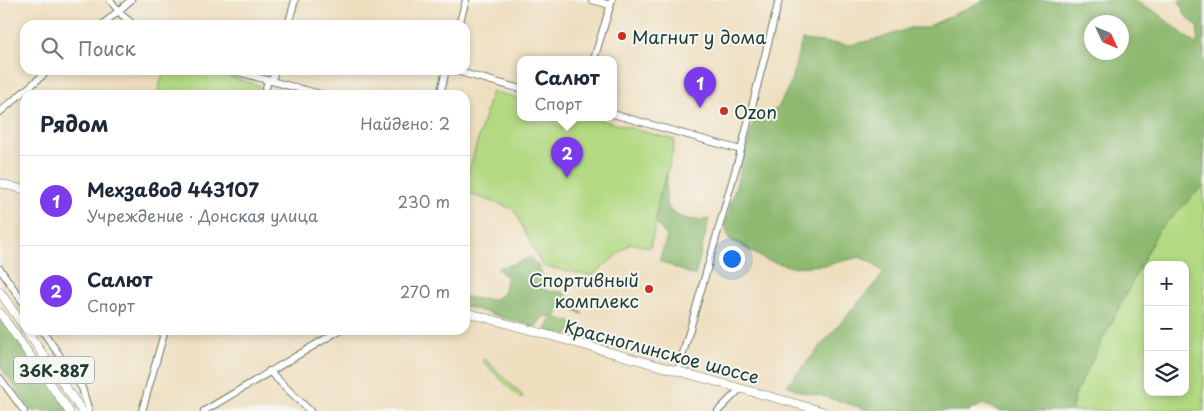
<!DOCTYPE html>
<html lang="ru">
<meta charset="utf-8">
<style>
body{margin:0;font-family:"Playpen Sans",sans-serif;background:#f6f6f7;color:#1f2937}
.controls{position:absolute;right:15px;bottom:15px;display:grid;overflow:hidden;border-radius:10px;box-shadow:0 2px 8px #0003}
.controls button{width:45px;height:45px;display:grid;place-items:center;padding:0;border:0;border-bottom:1px solid #e0e1e3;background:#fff;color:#1f2937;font:25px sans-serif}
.compass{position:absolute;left:1084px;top:15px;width:45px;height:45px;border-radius:50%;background:#fff;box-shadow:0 2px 8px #0003;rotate:134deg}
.you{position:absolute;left:731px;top:258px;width:18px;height:18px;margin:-12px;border:4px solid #fff;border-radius:50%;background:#1a73e8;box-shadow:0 0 0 8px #1a73e833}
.badge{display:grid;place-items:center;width:32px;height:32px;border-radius:50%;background:#7c3aed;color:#fff;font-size:16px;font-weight:700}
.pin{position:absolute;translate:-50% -41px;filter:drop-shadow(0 1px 2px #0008)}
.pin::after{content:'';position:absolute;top:26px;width:18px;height:15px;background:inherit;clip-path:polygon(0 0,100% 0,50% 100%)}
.popup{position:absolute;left:517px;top:56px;width:100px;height:65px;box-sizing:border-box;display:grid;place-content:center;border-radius:10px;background:#fff;filter:drop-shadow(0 1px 4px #0005);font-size:16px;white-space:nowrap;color:#747a83}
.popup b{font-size:19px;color:#1f2937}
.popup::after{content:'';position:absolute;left:50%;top:100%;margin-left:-10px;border:10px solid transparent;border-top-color:#fff}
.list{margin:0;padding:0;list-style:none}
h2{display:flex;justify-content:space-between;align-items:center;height:65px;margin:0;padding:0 20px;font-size:21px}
h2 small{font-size:16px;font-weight:400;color:#747a83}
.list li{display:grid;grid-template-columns:32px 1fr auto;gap:15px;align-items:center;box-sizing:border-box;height:90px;padding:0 20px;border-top:1px solid #e0e1e3}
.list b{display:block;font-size:19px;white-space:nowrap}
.list p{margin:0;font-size:16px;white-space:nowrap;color:#747a83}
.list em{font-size:16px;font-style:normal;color:#747a83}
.icon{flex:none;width:28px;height:28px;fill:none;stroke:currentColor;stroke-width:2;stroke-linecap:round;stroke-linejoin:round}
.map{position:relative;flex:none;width:1204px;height:411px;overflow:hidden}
.search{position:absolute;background:#fff;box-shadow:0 2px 8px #0003;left:20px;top:20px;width:450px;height:55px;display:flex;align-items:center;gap:12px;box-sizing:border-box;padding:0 18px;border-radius:15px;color:#747a83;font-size:19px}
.panel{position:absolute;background:#fff;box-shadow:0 2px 8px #0003;left:20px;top:90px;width:450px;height:245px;border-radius:15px}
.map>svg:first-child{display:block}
.green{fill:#b3d982;stroke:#698b5b;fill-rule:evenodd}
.forest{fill:#8eb970;stroke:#567b52;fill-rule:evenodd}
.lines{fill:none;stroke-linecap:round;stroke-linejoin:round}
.minor-casing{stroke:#677564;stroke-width:8}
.major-casing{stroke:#677564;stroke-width:9}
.minor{stroke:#fff;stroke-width:6}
.major{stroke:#fff;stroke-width:8}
.poi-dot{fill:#c8321e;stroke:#f6f6f2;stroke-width:2}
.labels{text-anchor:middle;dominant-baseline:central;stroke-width:4;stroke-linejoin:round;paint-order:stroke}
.shield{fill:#f6f6f2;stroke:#60746d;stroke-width:1}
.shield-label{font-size:16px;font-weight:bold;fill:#1f3d34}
.poi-label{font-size:18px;fill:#1f3d34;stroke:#f6f6f2;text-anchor:start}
.street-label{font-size:18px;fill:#1f3d34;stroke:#f6f6f2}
</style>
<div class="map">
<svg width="1204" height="411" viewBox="0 0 1204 411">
<rect width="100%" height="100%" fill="#f6f6f2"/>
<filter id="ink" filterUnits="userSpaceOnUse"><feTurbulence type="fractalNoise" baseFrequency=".02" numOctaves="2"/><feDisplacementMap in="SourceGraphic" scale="10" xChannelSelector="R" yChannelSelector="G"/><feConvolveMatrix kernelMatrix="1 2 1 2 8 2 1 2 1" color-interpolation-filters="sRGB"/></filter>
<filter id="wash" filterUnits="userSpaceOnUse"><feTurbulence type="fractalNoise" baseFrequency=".0096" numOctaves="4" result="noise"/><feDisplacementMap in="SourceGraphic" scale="20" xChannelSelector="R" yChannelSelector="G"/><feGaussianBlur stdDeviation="1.12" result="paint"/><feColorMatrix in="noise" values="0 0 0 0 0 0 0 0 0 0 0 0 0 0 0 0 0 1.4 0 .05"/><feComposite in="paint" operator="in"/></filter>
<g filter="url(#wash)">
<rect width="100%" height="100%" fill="#eedebd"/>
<!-- green -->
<g class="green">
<path d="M164 70H204L259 85 257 95H157Z"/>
<path d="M492 91 521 99V117H589L675 140 650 248 631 243 592 276 542 266 514 209 465 192V184Z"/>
<path d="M1204 185V411H1071L1075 394 1110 318 1158 231ZM1148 265H1185V392H1148Z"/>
<path d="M485 359 523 396 521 399 482 361Z"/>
</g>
<!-- forest -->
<g class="forest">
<path d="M985 0H1135L1146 8 1153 10 1197 45 1198 27 1185 15 1179 0H1204V185L1158 231 1075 394 1071 411H999L983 404 968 411H872L819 395 801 392 787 385 884 273 871 262 859 257 827 265 792 267 766 260 729 239 725 225 754 121 778 108 790 84 802 40 850 45 881 38 910 28H925ZM1122 22V52H1092V22Z"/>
<path d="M667 173C667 182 665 192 666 201 668 219 696 222 709 219L695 276 659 261 667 237 655 221 660 192Z"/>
<path d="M530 257C541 267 543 277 546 291L563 292 583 314 560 305 557 318 577 324V329L569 332 566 337 546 330 552 317 544 316 535 327 465 306V297C476 298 499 305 504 290 505 286 505 282 507 278L497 268 514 264Z"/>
<path d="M0 313 68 411H32L0 366Z"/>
</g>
</g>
<g filter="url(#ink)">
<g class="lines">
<defs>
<g id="minor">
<path d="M110 0 122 15 134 25"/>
<path d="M592 0 610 5"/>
<path d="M102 25 131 0"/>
<path d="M288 25 295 0"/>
<path d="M459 25 466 0"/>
<path d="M594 59 612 0"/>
<path d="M230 70 324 95"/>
<path d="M452 70 521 89"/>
<path d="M272 81 275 70"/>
<path d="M264 95 268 80"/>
<path d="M440 95 446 70"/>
<path d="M0 112 49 70"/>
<path d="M613 114 741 150"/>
<path d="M0 269 25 305"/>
<path d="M42 330 82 388 89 411"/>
<path d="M269 371 310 411"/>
<path d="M678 371 741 150 779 0"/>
<path d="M0 378 24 411"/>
<path d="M142 411 165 330"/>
<path d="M204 411 340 330"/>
<path d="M718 411 740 389"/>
</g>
<g id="major">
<path d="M0 183 25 190"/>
<path d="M0 292 25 328"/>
<path d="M465 312 822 411"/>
<path d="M0 313 69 411"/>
<path d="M26 330 82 411"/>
</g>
</defs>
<!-- minor casing -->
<use href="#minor" class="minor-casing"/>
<!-- major casing -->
<use href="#major" class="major-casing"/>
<!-- minor -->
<use href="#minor" class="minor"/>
<!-- major -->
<use href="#major" class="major"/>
</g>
</g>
<!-- markers -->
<g class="poi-dot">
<circle cx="622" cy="36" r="5"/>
<circle cx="724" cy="111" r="5"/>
<circle cx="649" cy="289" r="5"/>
</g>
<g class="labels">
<!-- shield labels -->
<rect class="shield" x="14" y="356.5" width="80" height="27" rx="4"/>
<g class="shield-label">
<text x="54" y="370">36К-887</text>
</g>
<!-- poi labels -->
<g class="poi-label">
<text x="632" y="36">Магнит у дома</text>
<text x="734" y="111">Ozon</text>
<text x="639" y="279" text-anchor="end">Спортивный<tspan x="639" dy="21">комплекс</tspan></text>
</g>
<!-- street labels -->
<g class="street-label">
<text transform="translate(662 351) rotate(15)">Красноглинское шоссе</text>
</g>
</g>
</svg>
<div class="controls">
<button>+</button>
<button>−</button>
<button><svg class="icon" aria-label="layers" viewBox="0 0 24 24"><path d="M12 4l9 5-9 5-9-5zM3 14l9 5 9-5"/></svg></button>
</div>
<svg class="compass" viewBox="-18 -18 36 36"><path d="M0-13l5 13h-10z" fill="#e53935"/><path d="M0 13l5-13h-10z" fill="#747a83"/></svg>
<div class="you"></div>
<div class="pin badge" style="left:700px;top:108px">1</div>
<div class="pin badge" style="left:567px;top:178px">2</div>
<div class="popup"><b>Салют</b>Спорт</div>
<div class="search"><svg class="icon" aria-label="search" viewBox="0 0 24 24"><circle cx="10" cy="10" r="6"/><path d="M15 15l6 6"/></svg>Поиск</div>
<section class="panel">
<h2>Рядом<small>Найдено: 2</small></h2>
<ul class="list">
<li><span class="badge">1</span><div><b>Мехзавод 443107</b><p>Учреждение · Донская улица</p></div><em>230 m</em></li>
<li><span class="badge">2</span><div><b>Салют</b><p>Спорт</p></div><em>270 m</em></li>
</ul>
</section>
</div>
